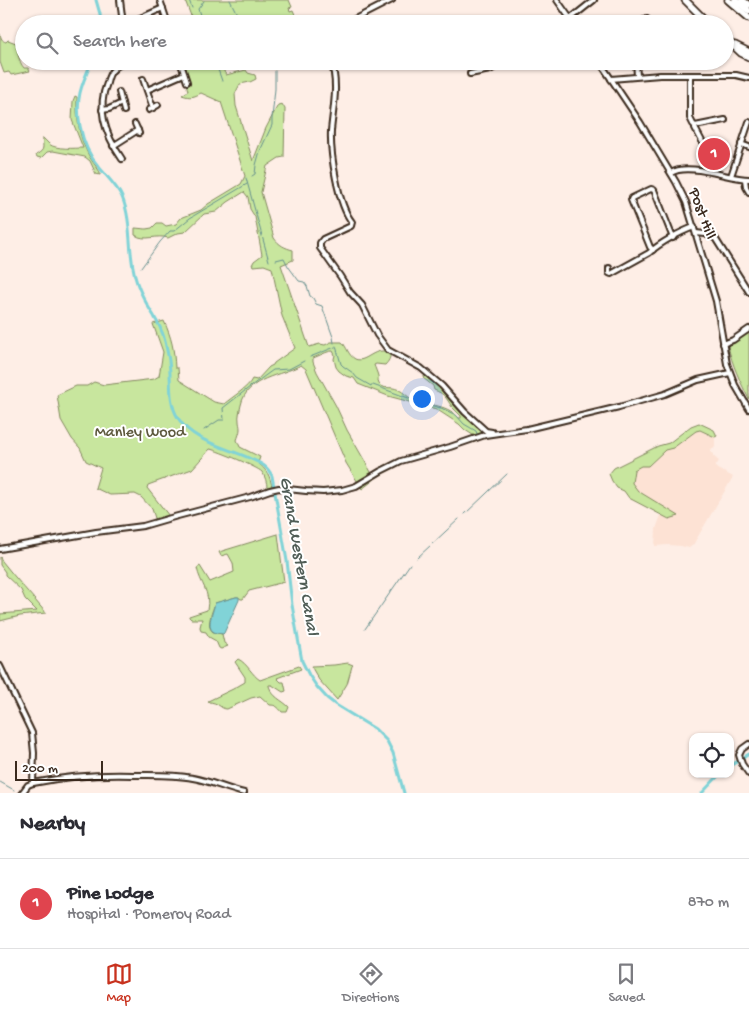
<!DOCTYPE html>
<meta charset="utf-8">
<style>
body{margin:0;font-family:"Gochi Hand",sans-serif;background:#f2f2f3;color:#2b2b33}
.controls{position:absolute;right:15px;bottom:15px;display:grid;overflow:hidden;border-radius:10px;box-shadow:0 1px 4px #0004}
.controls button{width:45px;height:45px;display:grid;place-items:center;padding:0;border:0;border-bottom:1px solid #e1e1e2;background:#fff;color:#2b2b33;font:25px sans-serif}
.scale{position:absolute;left:15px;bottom:12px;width:88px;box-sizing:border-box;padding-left:5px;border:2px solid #3b2a1e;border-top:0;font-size:14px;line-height:18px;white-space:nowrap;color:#3b2a1e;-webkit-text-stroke:4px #fff;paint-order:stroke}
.you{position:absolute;left:421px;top:398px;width:18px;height:18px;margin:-12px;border:4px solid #fff;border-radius:50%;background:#1a73e8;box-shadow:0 0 0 8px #1a73e833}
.badge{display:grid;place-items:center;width:32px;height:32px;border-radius:50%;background:#c8321e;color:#fff;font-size:16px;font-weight:700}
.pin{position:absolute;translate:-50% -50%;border:2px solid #fff;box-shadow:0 1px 5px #0006}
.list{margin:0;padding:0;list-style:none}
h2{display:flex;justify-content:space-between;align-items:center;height:65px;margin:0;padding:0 20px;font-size:21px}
h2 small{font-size:16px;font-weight:400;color:#7c7c81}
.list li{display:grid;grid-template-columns:32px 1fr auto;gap:15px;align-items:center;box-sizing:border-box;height:90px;padding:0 20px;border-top:1px solid #e1e1e2}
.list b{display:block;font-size:19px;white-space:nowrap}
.list p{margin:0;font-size:16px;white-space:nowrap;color:#7c7c81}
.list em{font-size:16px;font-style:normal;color:#7c7c81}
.icon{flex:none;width:28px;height:28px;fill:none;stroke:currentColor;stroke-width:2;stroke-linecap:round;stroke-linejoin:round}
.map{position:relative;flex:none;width:749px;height:793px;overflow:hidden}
.search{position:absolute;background:#fff;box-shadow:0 1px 4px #0004;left:15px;right:15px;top:15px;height:55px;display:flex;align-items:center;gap:12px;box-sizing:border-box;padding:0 18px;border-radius:28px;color:#7c7c81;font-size:19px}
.sheet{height:155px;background:#fff}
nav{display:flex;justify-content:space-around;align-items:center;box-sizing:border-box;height:70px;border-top:1px solid #e1e1e2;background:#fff;font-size:14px;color:#7c7c81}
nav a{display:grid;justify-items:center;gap:2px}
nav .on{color:#c8321e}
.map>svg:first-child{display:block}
.built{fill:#fde2d4}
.green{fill:#c8e69e;stroke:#82885e}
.water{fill:#81d3d7;stroke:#658f8d}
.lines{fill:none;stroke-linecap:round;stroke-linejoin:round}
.stream{stroke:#658f8d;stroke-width:1}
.canal{stroke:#81d3d7;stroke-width:3}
.minor-casing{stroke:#3b2a1e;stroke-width:8}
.highway-casing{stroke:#3b2a1e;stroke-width:9}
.minor{stroke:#fff;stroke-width:4}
.highway{stroke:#fff;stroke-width:5.5}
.labels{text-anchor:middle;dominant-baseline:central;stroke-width:4;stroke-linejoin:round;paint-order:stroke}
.street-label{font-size:16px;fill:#3b2a1e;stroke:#fff}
.park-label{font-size:16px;fill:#5e593e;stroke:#fff}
.water-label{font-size:18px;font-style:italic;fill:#505d56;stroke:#fff}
</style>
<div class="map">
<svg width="749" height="793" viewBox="0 0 749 793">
<rect width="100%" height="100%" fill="#feeee6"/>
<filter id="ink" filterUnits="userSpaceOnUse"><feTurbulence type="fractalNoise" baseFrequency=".02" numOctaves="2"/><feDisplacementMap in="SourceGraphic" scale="10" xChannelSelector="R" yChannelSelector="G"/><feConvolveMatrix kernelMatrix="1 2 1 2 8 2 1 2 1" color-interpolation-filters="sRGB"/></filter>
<g filter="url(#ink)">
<!-- built -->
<path class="built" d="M699 430 715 437V446L710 452 713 454V456L719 461 715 467 733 477 693 545 689 548 681 546 668 545 655 546 656 529 661 515 669 519 678 516 638 491 632 483 634 470 641 466H648L665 450 673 448 696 431Z"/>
<!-- green -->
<g class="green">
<path d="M185 0H289L292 7 289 8 290 11 293 10 299 24H194Z"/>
<path d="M0 34C1 38 2 41 6 42L8 40 16 43C18 51 18 61 24 68H28L30 71 11 75 9 72 4 73 0 62Z"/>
<path d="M183 61H222L221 65 226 75 246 70 248 73 255 75 256 79 250 82 240 84 235 94 236 106 253 161 266 128 278 105 282 104 285 109 284 157 279 158 267 166 261 192 274 238C279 245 285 248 293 250V260L281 265 309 347 320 344 325 345 331 342H342C347 347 348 355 355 359 366 364 375 345 390 353 391 358 388 362 385 365L376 364 374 365C375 368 377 372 378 376 379 379 377 380 379 384 382 389 388 387 393 388 400 389 405 394 410 398 426 407 445 402 459 418H461V416C458 413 455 410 452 407 446 398 445 394 434 390L433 386 423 378 425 375H427L441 387 483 430 484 434 476 437 465 430 459 424 436 409 388 396 358 384 354 378 346 376 339 371 336 367 334 359 335 355 333 351C327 351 319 356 313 358V362L317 372 336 406 347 430 375 479 362 489 346 463 306 369 301 365C281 376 247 377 241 405 240 410 238 416 239 421 239 424 240 425 240 429 240 432 238 437 237 440L240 447 260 457 258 463C267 470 270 476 272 487H267C267 483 265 476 262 472 257 467 219 451 210 449L192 469 148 485 147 488 169 516 156 521 152 509 141 497 135 494 110 495 95 488 101 468 86 461 80 448 72 439 61 420 57 395 76 386H87L94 382 104 385 154 379 159 376 163 352 153 324 164 321C172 339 174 349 175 368H178L179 380 214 402 224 404C232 397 249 387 252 379L257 380 269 367 273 365 274 363 295 348 282 316 272 268 264 265 254 266 252 265 254 261 262 255 255 217 250 209 248 197 244 192 228 202 216 212 204 214 185 232 178 233 168 238C157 234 145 242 135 235V228L146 229 152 228 157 223H162L166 226 176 224 181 218 201 210 208 204 241 184 245 176 221 102 201 93C194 97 190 98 182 95L188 91 186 83 190 82Z"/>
<path d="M75 96 77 97C76 116 79 136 87 152 90 159 96 166 100 172V175L96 174 90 161 85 157 53 151 47 152 41 158 37 157 36 155C46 149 42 148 43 138 45 140 47 142 49 144 56 150 75 148 83 148L72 120 73 101Z"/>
<path d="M749 331V399C740 382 732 364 728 346L730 342Z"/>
<path d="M699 423 714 430 717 436 715 437 700 430 696 431 673 448 665 450 648 466H641L634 470 632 483 638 491 679 516 669 519 629 498 624 491 617 488 612 481 609 474 614 468 658 446 669 443 691 426Z"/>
<path d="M278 534 284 582 249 591 243 599H241L238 597H236L215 603C213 610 205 626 213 632 214 632 221 634 222 634L224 643 228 646 221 649 219 648 216 641 209 637 206 632 201 631 200 627 202 619H191L189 617V616L207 610C211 591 200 584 197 568L200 566 210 582 234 572 233 563 228 554 221 556 219 552Z"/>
<path d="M0 557 2 561C16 579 32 596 46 613L20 616 0 621V614L37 611 25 599 21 590 5 575V572L0 565Z"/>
<path d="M238 659C247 663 252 675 260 680L299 666 301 669 277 678 281 682H284L286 691 283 692 272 685H269V686C273 698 281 699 289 707L287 712H282C278 707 276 705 270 705L260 696 251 698 227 709C220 709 219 702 208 702V701L233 689 245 682V677L235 662Z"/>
<path d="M348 663 353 665 352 666 347 684 337 700 319 680 311 666 334 665Z"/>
</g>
<!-- water -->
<path class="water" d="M236 597H239V600L224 633 223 634C220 633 217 634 214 632 205 627 214 610 215 603Z"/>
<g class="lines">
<!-- stream -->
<g class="stream">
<path d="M189 0 192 8"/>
<path d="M230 0 242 24"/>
<path d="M203 24 198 9 204 1"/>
<path d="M215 61 222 81"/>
<path d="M268 61 274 69"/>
<path d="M252 176 255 174 256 165 260 151 272 125V118L275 89V71"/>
<path d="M246 178 269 261"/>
<path d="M276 260 284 258 288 266 299 281 304 282 307 286 310 296 313 298 316 304 322 306 333 337 334 343"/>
<path d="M141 268 160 242 170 231H174L190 218 247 184"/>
<path d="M336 346 341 364 343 366 353 373 357 378 371 386V385H373L422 403 441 408 456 415 464 424 476 431 477 434"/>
<path d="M310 357 335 347"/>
<path d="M204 430 219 420H224L223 408 255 383 273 370 289 369 304 361"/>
<path d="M465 514 507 474"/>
<path d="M417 558 459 519"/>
<path d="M365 629 410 564"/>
<path d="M0 782 14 790"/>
</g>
<!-- canal -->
<g class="canal">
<path d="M96 0 100 14 101 24"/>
<path d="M92 61C81 86 75 99 80 126 83 141 89 156 99 167 107 177 117 186 122 197 132 221 128 247 134 272 137 288 145 302 154 316 156 321 160 325 161 330 165 337 166 347 168 355 173 377 166 398 178 418 193 442 226 447 249 458 260 463 267 465 272 476L287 561 292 605 302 661 309 675 317 687 327 698 336 705 375 729 387 741 393 753 404 793"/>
<path d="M730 766 749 754"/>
<path d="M702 793 720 774"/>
</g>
<defs>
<g id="minor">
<path d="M120 0 123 24"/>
<path d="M160 0 168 24"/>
<path d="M557 0 574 24"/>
<path d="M123 23H129L163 8"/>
<path d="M345 24 392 0"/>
<path d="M562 24 570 19 594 0"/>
<path d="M640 24 644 20 647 19 653 24"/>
<path d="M180 61 187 82"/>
<path d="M331 61C339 85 333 108 331 131 330 153 338 205 352 222L351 226 323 239 320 243V248L340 276 350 292 362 305 377 335 388 350 421 368 442 386 465 412 486 431 492 432"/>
<path d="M599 61 640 122 676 182 686 202 716 301 727 364 735 385 749 409"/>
<path d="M636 61 637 76"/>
<path d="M470 74 490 70 505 61"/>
<path d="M690 75V118L693 124 695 126V128L704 145"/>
<path d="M143 79 153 108"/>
<path d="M611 79 660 75H736L749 78"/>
<path d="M147 90 184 74"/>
<path d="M119 92 124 111"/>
<path d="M102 110 109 109 122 103"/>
<path d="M149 110 158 105"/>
<path d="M135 124 139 133"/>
<path d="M695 126 725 120"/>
<path d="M741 144 749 147"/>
<path d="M113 146 138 130"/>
<path d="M122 159C106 136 96 110 107 83 108 78 110 72 114 69 117 65 123 63 127 61"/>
<path d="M671 173C689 162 729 179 749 179"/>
<path d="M731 176 749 122"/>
<path d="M745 179 746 187 749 192"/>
<path d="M696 233 705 234 715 238 749 292"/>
<path d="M653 250 650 247 648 242 631 200 632 198 651 189 654 190 673 238"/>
<path d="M609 268V273L611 274 649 253C660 243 680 232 694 227"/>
<path d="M723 344 733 340 749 329"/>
<path d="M0 549 96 532 143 526 174 517 250 497 270 490 279 488 306 491 323 492 342 490 356 486 381 471 401 461 450 447 485 435 527 429 619 407 665 394 698 380 730 373"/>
<path d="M0 666 32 733 34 753 33 783"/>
<path d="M749 744 742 749 739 755 742 764 749 774"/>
<path d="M22 793 28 785 33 783C68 776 97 774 132 775 152 775 173 774 193 778 210 781 227 789 244 793"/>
</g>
<g id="highway">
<path d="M685 0 709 24"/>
<path d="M728 0 749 18"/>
<path d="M735 0 749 11"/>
<path d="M742 0 749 5"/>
<path d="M725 38 741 53 749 57"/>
<path d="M735 45 749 52"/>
</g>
</defs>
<!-- minor casing -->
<use href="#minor" class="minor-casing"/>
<!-- highway casing -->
<use href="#highway" class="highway-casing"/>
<!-- minor -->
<use href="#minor" class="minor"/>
<!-- highway -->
<use href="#highway" class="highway"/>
</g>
</g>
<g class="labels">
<!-- street labels -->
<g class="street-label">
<text transform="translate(701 214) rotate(70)">Post Hill</text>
</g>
<!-- park labels -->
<g class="park-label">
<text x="140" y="433">Manley Wood</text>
</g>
<!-- water labels -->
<g class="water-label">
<text transform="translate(298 556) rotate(80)">Grand Western Canal</text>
</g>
</g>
</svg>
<div class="controls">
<button><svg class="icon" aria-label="locate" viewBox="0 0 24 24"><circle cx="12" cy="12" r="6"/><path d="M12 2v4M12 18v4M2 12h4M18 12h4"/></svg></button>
</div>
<div class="scale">200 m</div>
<div class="you"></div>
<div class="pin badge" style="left:714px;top:154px;background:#e0444e">1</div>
<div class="search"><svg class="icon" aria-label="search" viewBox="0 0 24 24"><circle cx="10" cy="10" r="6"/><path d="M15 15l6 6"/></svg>Search here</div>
</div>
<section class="sheet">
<h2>Nearby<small></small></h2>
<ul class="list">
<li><span class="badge" style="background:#e0444e">1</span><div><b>Pine Lodge</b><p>Hospital · Pomeroy Road</p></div><em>870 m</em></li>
</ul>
</section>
<nav>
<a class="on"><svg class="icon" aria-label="map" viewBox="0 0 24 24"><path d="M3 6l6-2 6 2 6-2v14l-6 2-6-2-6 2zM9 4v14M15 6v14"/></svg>Map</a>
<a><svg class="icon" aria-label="directions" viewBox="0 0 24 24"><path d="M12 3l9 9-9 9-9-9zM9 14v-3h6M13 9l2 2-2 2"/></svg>Directions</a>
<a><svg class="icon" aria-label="saved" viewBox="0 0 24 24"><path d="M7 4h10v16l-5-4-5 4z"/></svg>Saved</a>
</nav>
